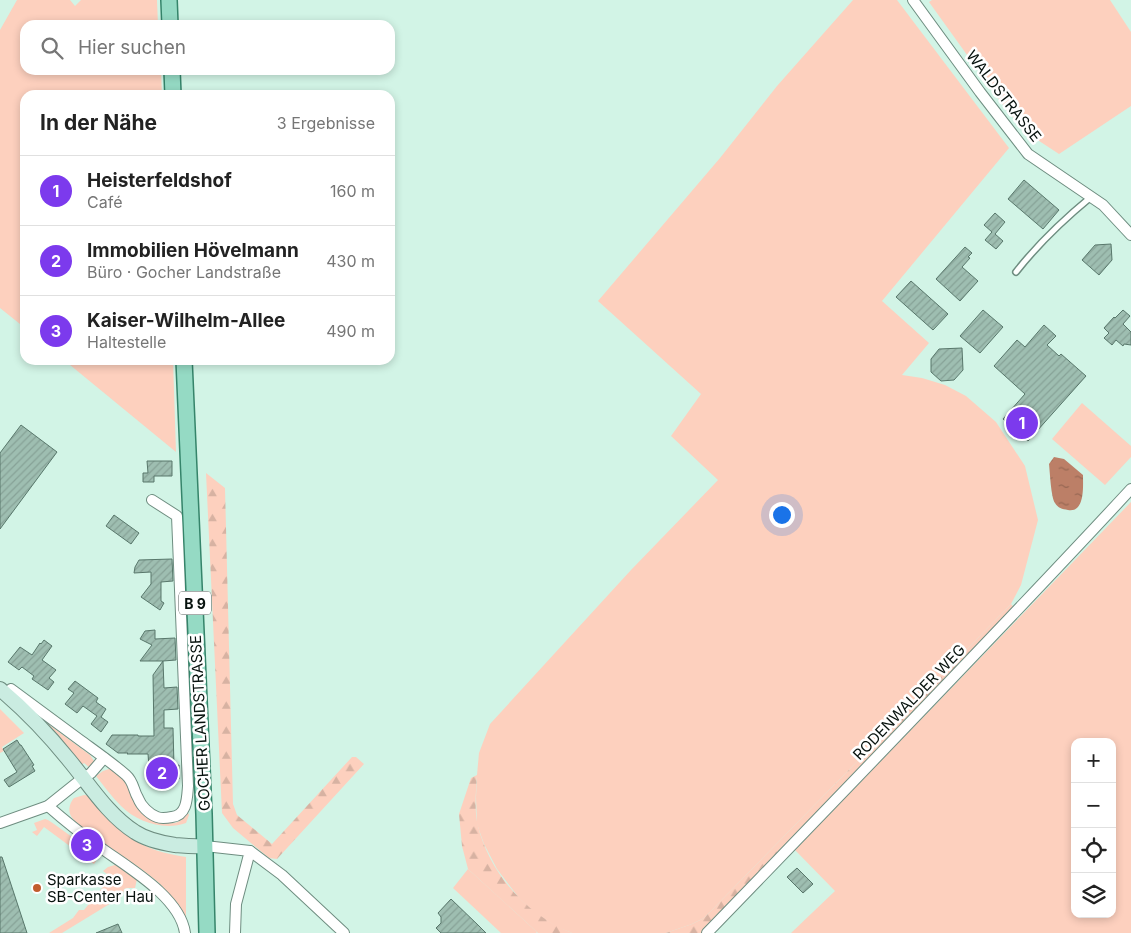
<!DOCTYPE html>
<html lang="de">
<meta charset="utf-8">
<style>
body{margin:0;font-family:Inter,sans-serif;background:#f2f2f2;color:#222}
.controls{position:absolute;right:15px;bottom:15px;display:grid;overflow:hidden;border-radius:10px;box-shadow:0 2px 8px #0003}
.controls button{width:45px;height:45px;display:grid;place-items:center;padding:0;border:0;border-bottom:1px solid #e0e0e0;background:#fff;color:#222;font:25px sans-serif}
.you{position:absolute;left:781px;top:514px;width:18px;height:18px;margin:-12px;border:4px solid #fff;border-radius:50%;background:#1a73e8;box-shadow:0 0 0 8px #1a73e833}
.badge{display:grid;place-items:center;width:32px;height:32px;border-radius:50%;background:#7c3aed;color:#fff;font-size:16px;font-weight:700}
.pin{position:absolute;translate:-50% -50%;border:2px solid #fff;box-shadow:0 1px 5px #0006}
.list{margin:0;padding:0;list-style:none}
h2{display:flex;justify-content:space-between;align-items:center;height:65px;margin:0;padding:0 20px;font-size:21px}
h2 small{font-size:16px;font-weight:400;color:#767676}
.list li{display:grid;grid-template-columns:32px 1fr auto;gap:15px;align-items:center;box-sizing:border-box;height:70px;padding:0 20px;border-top:1px solid #e0e0e0}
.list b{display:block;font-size:19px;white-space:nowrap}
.list p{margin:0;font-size:16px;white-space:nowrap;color:#767676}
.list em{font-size:16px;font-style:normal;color:#767676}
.icon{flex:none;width:28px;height:28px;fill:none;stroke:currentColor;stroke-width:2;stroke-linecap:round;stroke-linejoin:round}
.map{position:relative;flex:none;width:1131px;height:933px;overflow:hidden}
.search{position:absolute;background:#fff;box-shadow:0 2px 8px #0003;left:20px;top:20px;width:375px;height:55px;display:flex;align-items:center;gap:12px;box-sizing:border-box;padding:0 18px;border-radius:15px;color:#767676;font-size:19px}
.panel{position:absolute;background:#fff;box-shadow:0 2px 8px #0003;left:20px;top:90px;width:375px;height:275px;border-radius:15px}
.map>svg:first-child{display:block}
.green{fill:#fdd0be;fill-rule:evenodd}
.forest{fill:url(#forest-firs)}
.water{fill:url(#water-ripples)}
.building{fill:url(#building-hatch);stroke:#58776b}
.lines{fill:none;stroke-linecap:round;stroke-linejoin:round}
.lane-casing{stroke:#6e8d80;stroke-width:8}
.street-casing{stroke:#6e8d80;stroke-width:12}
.secondary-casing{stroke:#6e8d80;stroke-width:16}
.primary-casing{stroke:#35846a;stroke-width:18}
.lane{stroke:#fff;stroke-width:5}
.street{stroke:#fff;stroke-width:10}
.secondary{stroke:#caece1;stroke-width:14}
.primary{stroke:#95dac4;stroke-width:15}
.poi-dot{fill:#c25c2e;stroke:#fff;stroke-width:2}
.labels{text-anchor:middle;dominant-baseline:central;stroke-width:5;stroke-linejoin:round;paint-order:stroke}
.shield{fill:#fff;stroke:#515956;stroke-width:1}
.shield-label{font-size:14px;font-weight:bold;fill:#07120e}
.street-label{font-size:15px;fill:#07120e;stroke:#fff}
.poi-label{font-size:15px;fill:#07120e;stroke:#fff;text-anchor:start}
</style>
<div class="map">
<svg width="1131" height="933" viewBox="0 0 1131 933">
<defs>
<pattern id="forest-firs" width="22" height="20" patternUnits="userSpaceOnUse" patternTransform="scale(1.25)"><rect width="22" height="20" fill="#fdd0be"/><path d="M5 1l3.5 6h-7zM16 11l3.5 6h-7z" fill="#d7b2a2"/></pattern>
<pattern id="water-ripples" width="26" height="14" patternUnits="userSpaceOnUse" patternTransform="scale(1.25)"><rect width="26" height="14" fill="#bc7f67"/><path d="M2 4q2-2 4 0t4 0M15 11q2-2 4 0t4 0" fill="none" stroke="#976753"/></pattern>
<pattern id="building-hatch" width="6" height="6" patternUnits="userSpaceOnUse" patternTransform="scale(1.25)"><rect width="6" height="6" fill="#9ebeb1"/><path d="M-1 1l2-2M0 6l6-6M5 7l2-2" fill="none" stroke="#87a297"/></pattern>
</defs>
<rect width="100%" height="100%" fill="#d2f4e6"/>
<!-- green -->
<g class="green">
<path d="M17 0H70L75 6 81 0H157L158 25H25V70H161L162 95H25V328L0 308V30Z"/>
<path d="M853 0H897L1009 148 882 301 929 343 902 375 922 378 945 385 966 396 996 422 1025 466 1038 520 1021 585 1011 604 704 918 692 924 666 933H572L557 927 535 913 519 898 497 869 484 844 477 824 476 797 477 775 479 753 490 724 631 570 718 480 671 436 701 394 598 301 720 158 777 86Z"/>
<path d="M932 0H1110L1131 32V106L1059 154 1030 135 1008 112 929 2Z"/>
<path d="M64 360H173L176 452Z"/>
<path d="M1082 403 1131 446V457L1105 485 1052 439Z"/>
<path d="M1131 502V933H791L835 891 795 850ZM1075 742H1112V914H1075Z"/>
<path d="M0 709 24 733 2 747 4 751 0 753Z"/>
<path d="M32 712 90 755 94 761 90 768 84 763 80 766Z"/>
<path d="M109 769 115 770 120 774 152 819C167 823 177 828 188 813L189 815 186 823C164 831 137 822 121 806 112 797 104 786 96 776L103 771Z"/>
<path d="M84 795 90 796C102 809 114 824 128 835 144 849 167 854 186 857V920C178 907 170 894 159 883 145 871 128 860 112 849 100 840 82 830 73 819 67 812 69 804 74 798Z"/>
<path d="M45 819 48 820 54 824 97 855 96 861 94 864 44 827 37 836 32 832 37 830 34 823Z"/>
<path d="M115 865 119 866 137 879 135 888H128L124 889 123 894 121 897 62 933H49L73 918 79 910H84L111 877 103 871 108 867Z"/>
<path d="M468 869 537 932 536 933H501L453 888Z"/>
</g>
<!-- forest -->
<g class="forest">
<path d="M206 473 225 488 233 804 237 815 272 844 352 757H356L364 764 277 859 269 858 233 828 222 813Z"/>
<path d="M1011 604 1017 611 707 933H666L692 924 704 918Z"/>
<path d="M477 775C476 792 474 810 478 826 489 872 527 916 572 933H538L468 869 462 846 459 814 471 778Z"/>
</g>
<!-- water -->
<path class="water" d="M1054 457 1064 459 1083 475C1083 487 1085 513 1068 510 1062 509 1058 508 1055 503 1051 497 1050 473 1049 464Z"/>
<!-- building -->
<g class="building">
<path d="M1024 180 1059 210 1043 229 1008 199Z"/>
<path d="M995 213 1005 222 995 234 1003 241 996 249 985 240 992 232 984 225Z"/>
<path d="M1111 244 1112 260 1099 275 1082 260 1095 245Z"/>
<path d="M965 247 972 253 968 257 970 258 962 267 978 281 960 301 936 279Z"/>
<path d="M911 281 948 314 933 330 896 297Z"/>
<path d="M983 310 1003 327 980 353 960 336Z"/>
<path d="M1123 310 1130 316 1123 324 1131 332V345L1124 344 1123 346 1116 340 1112 345 1104 338 1109 333 1104 328 1114 317 1115 318Z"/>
<path d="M1044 325 1056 336 1047 345 1059 356 1061 354 1086 376 1028 441 1003 419 1025 394 994 366 1017 340 1025 347Z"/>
<path d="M962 348 963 370 954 380 941 381 931 372V359L939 349Z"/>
<path d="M21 425 57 452 0 529V453Z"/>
<path d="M147 461H172V476H154V482H143V473H148Z"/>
<path d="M114 515 139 533 131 544 106 526Z"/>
<path d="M172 559 173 581 161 582V601L164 603 160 610 141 597 151 584V572L134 573 135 567 139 560Z"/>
<path d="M155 630V639L175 638 176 660 163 661 164 688 177 687 178 709 164 710V728H173L174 766 179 765V779L150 780 148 754H127L128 753H118L106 744 112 735H138V736H154L153 675 163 661H140L152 645 140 639 145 631Z"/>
<path d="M44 640 52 646 42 660 56 670 49 678 54 682 48 690 32 679 34 676 22 667 19 670 8 662 20 647 32 655 40 643 41 644Z"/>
<path d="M75 681 98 698 96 702 106 709 101 717 108 722 101 732 91 724 97 716 83 706 77 713 65 704 74 693 68 689Z"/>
<path d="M17 740 20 745H21L34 765 32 766 35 771 9 787 4 780 17 772 3 749Z"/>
<path d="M0 857H2L27 933H0Z"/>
<path d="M797 868 813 884 803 893 787 877Z"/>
<path d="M451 899 478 925 486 933H441L436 928 441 923V917L438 913Z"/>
<path d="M118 924 122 933H96Z"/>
</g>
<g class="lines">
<defs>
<path id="lane" d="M1016 272C1038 244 1063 220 1091 197"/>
<g id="street">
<path d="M913 0 980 92 1028 154 1103 205 1131 235"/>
<path d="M11 689C34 706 57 723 80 740 95 751 111 762 126 775 134 782 133 790 138 798 141 806 149 814 157 817 162 819 167 818 172 817 187 815 187 799 188 786L177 516 152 500"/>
<path d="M48 806C64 820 80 833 97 845 125 866 180 896 185 933"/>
<path d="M0 823 48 806 78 782 91 773 104 758"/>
<path d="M205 846 250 851 236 904 235 933"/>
<path d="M250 851 282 875 344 933"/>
<path d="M707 933C849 786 992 639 1131 489"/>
</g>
<path id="secondary" d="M0 689C25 710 48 734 69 760 89 784 108 815 135 832 147 840 162 843 175 845 186 846 194 847 205 846"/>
<g id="primary">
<path d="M169 0 170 25"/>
<path d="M172 70 173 95"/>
<path d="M184 360 204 814 207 933"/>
</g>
</defs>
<!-- lane casing -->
<use href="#lane" class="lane-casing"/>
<!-- street casing -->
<use href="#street" class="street-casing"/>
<!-- secondary casing -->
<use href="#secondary" class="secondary-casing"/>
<!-- primary casing -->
<use href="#primary" class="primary-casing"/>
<!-- lane -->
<use href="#lane" class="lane"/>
<!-- street -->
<use href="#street" class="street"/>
<!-- secondary -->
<use href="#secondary" class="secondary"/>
<!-- primary -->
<use href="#primary" class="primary"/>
</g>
<!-- markers -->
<circle class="poi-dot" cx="37" cy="888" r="5"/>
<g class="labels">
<!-- shield labels -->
<rect class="shield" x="179" y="591.5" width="32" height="23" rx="4"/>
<g class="shield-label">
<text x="195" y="603">B 9</text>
</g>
<!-- street labels -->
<g class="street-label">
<text transform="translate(1004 96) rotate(52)">WALDSTRASSE</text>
<text transform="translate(909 702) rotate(-46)">RODENWALDER WEG</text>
<text transform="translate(200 723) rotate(-93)">GOCHER LANDSTRASSE</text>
</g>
<!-- poi labels -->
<g class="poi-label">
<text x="47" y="879">Sparkasse<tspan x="47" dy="17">SB-Center Hau</tspan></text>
</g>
</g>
</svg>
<div class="controls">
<button>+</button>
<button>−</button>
<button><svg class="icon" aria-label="locate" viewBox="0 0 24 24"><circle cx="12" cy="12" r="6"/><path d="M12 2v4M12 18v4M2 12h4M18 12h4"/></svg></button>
<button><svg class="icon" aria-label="layers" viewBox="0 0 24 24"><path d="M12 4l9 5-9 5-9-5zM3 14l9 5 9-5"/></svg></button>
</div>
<div class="you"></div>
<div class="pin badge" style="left:1022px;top:423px">1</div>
<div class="pin badge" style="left:162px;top:773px">2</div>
<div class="pin badge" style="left:87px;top:845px">3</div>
<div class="search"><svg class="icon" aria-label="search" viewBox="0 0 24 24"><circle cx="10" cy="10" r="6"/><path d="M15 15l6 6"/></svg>Hier suchen</div>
<section class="panel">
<h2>In der Nähe<small>3 Ergebnisse</small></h2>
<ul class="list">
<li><span class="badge">1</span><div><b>Heisterfeldshof</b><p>Café</p></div><em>160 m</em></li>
<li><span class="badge">2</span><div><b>Immobilien Hövelmann</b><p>Büro · Gocher Landstraße</p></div><em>430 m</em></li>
<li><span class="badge">3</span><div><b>Kaiser-Wilhelm-Allee</b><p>Haltestelle</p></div><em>490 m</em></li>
</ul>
</section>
</div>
